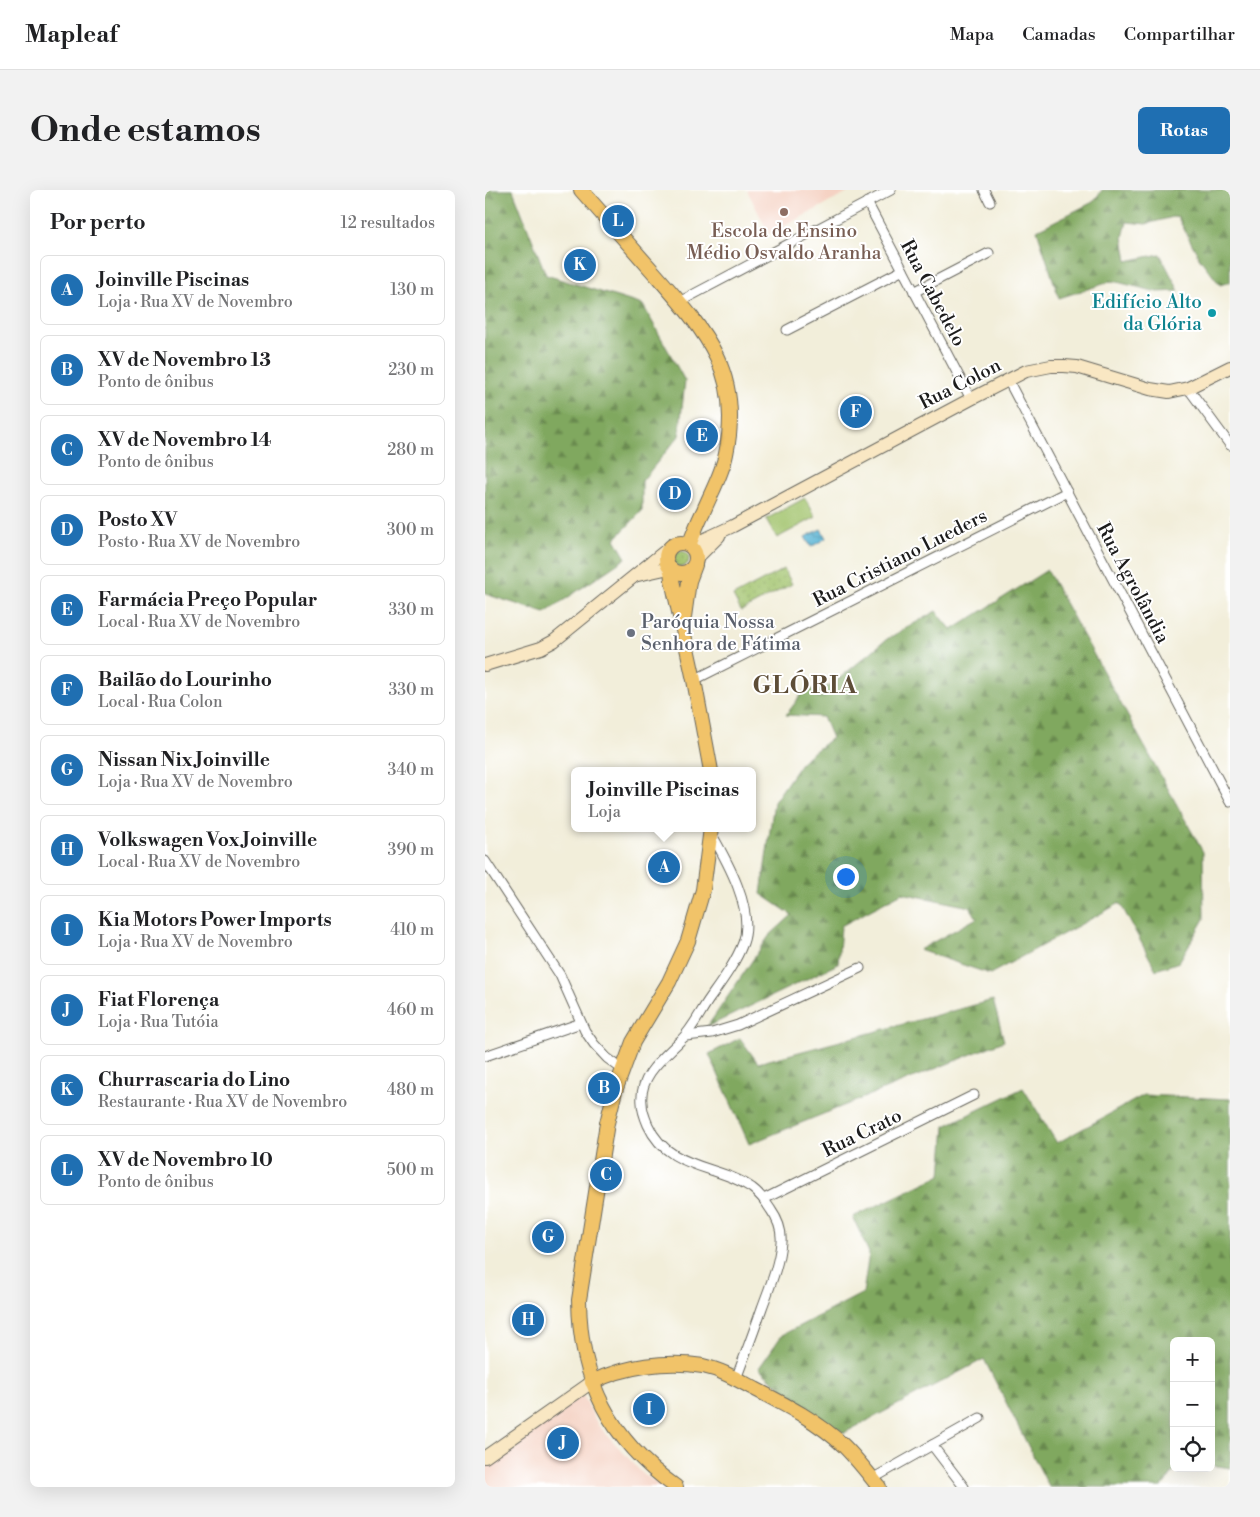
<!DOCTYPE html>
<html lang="pt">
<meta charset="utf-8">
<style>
body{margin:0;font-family:"Libre Bodoni",serif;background:#f2f2f2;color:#202124}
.controls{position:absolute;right:15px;bottom:15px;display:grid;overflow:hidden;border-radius:8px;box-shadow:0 5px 20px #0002}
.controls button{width:45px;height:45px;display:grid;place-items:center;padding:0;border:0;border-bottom:1px solid #e0e0e0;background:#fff;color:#202124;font:25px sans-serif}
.you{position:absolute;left:360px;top:686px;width:18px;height:18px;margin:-12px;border:4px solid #fff;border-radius:50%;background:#1a73e8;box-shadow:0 0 0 8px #1a73e833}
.badge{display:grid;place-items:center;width:32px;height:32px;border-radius:50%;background:#1f6fb2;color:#fff;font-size:16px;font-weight:700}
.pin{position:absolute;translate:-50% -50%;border:2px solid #fff;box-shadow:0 1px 5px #0006}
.popup{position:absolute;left:86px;top:577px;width:185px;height:65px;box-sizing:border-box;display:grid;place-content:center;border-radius:8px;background:#fff;filter:drop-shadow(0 1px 4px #0005);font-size:16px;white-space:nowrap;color:#757577}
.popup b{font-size:19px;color:#202124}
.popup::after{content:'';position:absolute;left:50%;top:100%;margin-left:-10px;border:10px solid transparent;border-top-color:#fff}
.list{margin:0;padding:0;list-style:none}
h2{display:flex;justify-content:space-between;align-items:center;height:65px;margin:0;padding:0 20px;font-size:21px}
h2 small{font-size:16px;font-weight:400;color:#757577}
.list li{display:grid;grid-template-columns:32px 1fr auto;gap:15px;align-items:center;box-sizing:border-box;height:70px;margin:0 10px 10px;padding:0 10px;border:1px solid #e0e0e0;border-radius:8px}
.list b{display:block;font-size:19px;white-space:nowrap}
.list p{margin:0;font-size:16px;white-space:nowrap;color:#757577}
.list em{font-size:16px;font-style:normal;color:#757577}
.icon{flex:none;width:28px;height:28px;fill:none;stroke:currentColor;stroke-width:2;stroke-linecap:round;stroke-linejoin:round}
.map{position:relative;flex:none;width:745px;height:1297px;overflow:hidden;border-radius:8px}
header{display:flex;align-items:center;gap:30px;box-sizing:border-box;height:70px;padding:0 25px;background:#fff;border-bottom:1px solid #e0e0e0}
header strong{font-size:24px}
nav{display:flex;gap:28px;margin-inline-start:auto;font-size:18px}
.intro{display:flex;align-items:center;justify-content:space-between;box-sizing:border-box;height:120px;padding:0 30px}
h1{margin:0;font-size:35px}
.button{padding:12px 22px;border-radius:8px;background:#1f6fb2;color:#fff;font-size:18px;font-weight:700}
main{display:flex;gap:30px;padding:0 30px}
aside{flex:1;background:#fff;border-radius:8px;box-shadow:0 5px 20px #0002}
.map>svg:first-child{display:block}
.built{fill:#f5d2c3}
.forest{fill:url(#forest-firs);stroke:#4e623e}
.garden{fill:url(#garden-dots);stroke:#5e6f44}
.pitch{fill:#a0c26b;stroke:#5e6f44}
.water{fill:url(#water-waves);stroke:#396878}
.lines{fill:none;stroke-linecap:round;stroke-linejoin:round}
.street-casing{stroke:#67665e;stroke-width:11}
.secondary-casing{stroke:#67665e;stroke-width:14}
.primary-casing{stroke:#67665e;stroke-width:16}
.street{stroke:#fff;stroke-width:9}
.secondary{stroke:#f9e7c3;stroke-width:12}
.primary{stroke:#f1c369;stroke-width:14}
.education-dot{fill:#8d6e63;stroke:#fff;stroke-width:2}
.culture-dot{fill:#0f9aa8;stroke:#fff;stroke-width:2}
.worship-dot{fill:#6b7280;stroke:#fff;stroke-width:2}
.labels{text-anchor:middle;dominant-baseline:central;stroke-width:4;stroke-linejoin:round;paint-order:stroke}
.education-label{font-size:19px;fill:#785e54;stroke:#fff}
.street-label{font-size:19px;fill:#1c1c1c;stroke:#fff}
.culture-label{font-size:19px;fill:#0d838f;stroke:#fff;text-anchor:end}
.worship-label{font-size:19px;fill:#5b616d;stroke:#fff;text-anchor:start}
.district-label{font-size:24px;font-weight:bold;letter-spacing:1px;fill:#5d4d37;stroke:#fff}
</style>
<header>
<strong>Mapleaf</strong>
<nav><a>Mapa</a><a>Camadas</a><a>Compartilhar</a></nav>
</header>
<div class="intro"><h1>Onde estamos</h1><a class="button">Rotas</a></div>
<main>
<aside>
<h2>Por perto<small>12 resultados</small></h2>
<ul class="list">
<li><span class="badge">A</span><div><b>Joinville Piscinas</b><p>Loja · Rua XV de Novembro</p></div><em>130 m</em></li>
<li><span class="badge">B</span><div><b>XV de Novembro 13</b><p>Ponto de ônibus</p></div><em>230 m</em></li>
<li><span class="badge">C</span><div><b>XV de Novembro 14</b><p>Ponto de ônibus</p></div><em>280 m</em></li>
<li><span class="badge">D</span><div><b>Posto XV</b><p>Posto · Rua XV de Novembro</p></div><em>300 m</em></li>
<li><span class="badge">E</span><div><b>Farmácia Preço Popular</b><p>Local · Rua XV de Novembro</p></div><em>330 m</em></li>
<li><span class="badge">F</span><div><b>Bailão do Lourinho</b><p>Local · Rua Colon</p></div><em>330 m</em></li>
<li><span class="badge">G</span><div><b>Nissan Nix Joinville</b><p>Loja · Rua XV de Novembro</p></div><em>340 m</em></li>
<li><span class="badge">H</span><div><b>Volkswagen Vox Joinville</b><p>Local · Rua XV de Novembro</p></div><em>390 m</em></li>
<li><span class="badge">I</span><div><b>Kia Motors Power Imports</b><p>Loja · Rua XV de Novembro</p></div><em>410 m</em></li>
<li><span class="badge">J</span><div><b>Fiat Florença</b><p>Loja · Rua Tutóia</p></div><em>460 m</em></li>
<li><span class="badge">K</span><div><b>Churrascaria do Lino</b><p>Restaurante · Rua XV de Novembro</p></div><em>480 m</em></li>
<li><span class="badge">L</span><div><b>XV de Novembro 10</b><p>Ponto de ônibus</p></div><em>500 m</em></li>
</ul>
</aside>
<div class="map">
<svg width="745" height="1297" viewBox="0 0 745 1297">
<defs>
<pattern id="forest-firs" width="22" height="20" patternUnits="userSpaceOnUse" patternTransform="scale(1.25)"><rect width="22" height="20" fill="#80a85f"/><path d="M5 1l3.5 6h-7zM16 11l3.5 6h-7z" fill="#68884e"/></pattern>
<pattern id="garden-dots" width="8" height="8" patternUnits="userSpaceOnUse" patternTransform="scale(1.25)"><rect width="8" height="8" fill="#a0c26b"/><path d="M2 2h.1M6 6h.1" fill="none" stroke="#89a65c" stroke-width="1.8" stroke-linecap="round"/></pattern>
<pattern id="water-waves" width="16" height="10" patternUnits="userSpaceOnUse" patternTransform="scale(1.25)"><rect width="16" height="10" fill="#56b3d4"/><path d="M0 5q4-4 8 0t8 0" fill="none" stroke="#4691ab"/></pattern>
</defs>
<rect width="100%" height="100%" fill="#fff"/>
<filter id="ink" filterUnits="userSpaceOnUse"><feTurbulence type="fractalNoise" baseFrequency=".02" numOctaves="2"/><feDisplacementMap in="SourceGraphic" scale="10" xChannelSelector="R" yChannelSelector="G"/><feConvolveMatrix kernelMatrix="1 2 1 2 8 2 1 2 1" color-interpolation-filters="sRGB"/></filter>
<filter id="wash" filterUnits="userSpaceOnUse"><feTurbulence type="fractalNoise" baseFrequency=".0096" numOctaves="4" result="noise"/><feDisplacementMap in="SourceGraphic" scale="20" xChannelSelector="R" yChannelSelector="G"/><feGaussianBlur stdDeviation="1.12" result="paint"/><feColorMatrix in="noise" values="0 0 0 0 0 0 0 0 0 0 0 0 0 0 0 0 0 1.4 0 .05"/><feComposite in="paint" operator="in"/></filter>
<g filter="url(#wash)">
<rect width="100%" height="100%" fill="#f2eeda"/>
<!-- built -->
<g class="built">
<path d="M262 0H368L284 44Z"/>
<path d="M94 1204 99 1207 113 1235 158 1284 177 1297H0V1271Z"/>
</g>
<!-- forest -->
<g class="forest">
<path d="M0 0H28L61 85 158 115 200 191 194 246 157 291V321L130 349 141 368 60 423 0 404Z"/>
<path d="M617 0H745V92L735 95 715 69 692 26 661 34 642 32 638 47 642 71 675 64 694 101 672 102 628 91 574 108 552 40 608 12Z"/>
<path d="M562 380 718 662 719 729 694 772 671 780 635 713 505 784 434 760 492 728 485 717 417 703 356 736 353 774 222 837 284 746 307 725 276 704 289 612 318 570 347 548 338 527 301 525 319 501 345 496 402 449 451 421 467 440Z"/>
<path d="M508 810 519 851 264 954 224 864 255 848 273 873Z"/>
<path d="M538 898 572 953 659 905 745 909V1278L726 1275V1151H689V1278H691L677 1297H564L499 1169 359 1243 315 1215 274 1178 297 1145 378 1103 384 1063 368 1027 456 985 460 936Z"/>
</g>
<!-- garden -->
<g class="garden">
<circle cx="196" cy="369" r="8"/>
<path d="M299 379 307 394 256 421 248 406Z"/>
</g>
<!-- pitch -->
<path class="pitch" d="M320 308 331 327 292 348 281 329Z"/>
<!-- water -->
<path class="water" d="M336 339 341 348 326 357 320 347Z"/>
</g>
<g filter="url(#ink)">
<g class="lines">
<defs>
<g id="street">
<path d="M499 0 505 12"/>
<path d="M382 12 486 209"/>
<path d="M429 102 504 63"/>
<path d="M194 112 406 0"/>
<path d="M302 140 418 80"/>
<path d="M523 190 745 612"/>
<path d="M703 198 745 255"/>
<path d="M209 490 582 302"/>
<path d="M226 643C242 671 270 720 258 753 251 772 237 791 225 808 215 822 208 839 195 851 178 868 154 886 157 913 157 920 160 928 163 935 183 980 232 974 267 998 275 1004 281 1012 286 1020 293 1030 297 1041 296 1052 294 1075 285 1096 277 1118 269 1141 260 1165 251 1189"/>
<path d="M0 671 75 785 100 841 109 854 122 868 137 879"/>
<path d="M201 846 227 843 253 835 375 778"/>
<path d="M0 866 96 833"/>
<path d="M279 1009 489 905"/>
<path d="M447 1255 479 1297"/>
<path d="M387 1289 495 1228"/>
</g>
<g id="secondary">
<path d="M205 356 248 336 486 209 541 181 566 176H579L592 177 665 199 684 202 703 198 745 177"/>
<path d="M211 369 234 346"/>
<path d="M153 385 184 378"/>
<path d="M0 475 56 458 69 451 184 358"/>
<path d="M0 1267 107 1192"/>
</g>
<g id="primary">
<path d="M96 0C121 28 146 57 171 85 221 142 258 183 241 264 237 284 227 301 219 320 213 331 209 343 204 355"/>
<circle cx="196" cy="368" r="15"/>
<path d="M186 380 187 390 209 490 226 581"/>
<path d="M199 427 204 391 210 375"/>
<path d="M107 1192C140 1176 181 1170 218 1176 237 1180 253 1190 270 1199 301 1215 334 1232 359 1256 372 1269 383 1283 394 1297"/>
<path d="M191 1297C125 1250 95 1191 94 1110L122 933 130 901 148 852 184 792 203 751 218 700 226 638"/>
</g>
</defs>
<!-- street casing -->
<use href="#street" class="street-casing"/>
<!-- secondary casing -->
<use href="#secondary" class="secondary-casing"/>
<!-- primary casing -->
<use href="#primary" class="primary-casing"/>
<!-- street -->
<use href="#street" class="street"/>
<!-- secondary -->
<use href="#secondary" class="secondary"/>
<!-- primary -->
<use href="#primary" class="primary"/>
</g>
</g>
<!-- markers -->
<circle class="education-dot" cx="299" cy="22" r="5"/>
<circle class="culture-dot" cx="727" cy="123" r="5"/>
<circle class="worship-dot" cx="146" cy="443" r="5"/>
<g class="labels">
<!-- education labels -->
<g class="education-label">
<text x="299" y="41">Escola de Ensino<tspan x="299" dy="22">Médio Osvaldo Aranha</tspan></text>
</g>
<!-- street labels -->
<g class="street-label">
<text transform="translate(448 103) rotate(62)">Rua Cabedelo</text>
<text transform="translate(475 194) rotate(-27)">Rua Colon</text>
<text transform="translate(415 368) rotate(-27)">Rua Cristiano Lueders</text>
<text transform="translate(648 393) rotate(62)">Rua Agrolândia</text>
<text transform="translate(377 943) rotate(-26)">Rua Crato</text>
</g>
<!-- culture labels -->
<g class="culture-label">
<text x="717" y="112">Edifício Alto<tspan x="717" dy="22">da Glória</tspan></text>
</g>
<!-- worship labels -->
<g class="worship-label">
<text x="156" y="432">Paróquia Nossa<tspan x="156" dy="22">Senhora de Fátima</tspan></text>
</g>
<!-- district labels -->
<g class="district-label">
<text x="320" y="496">GLÓRIA</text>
</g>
</g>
</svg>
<div class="controls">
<button>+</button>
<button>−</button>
<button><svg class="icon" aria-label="locate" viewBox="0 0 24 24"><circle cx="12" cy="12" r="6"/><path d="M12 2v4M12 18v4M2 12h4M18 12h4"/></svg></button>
</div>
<div class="you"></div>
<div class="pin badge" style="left:179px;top:677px">A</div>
<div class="popup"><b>Joinville Piscinas</b>Loja</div>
<div class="pin badge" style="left:119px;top:898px">B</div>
<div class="pin badge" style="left:121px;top:985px">C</div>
<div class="pin badge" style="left:190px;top:304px">D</div>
<div class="pin badge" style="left:217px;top:246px">E</div>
<div class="pin badge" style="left:371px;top:222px">F</div>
<div class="pin badge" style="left:63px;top:1047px">G</div>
<div class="pin badge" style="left:43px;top:1130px">H</div>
<div class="pin badge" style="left:164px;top:1219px">I</div>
<div class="pin badge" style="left:78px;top:1253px">J</div>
<div class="pin badge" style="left:95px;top:75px">K</div>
<div class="pin badge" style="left:133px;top:31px">L</div>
</div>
</main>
